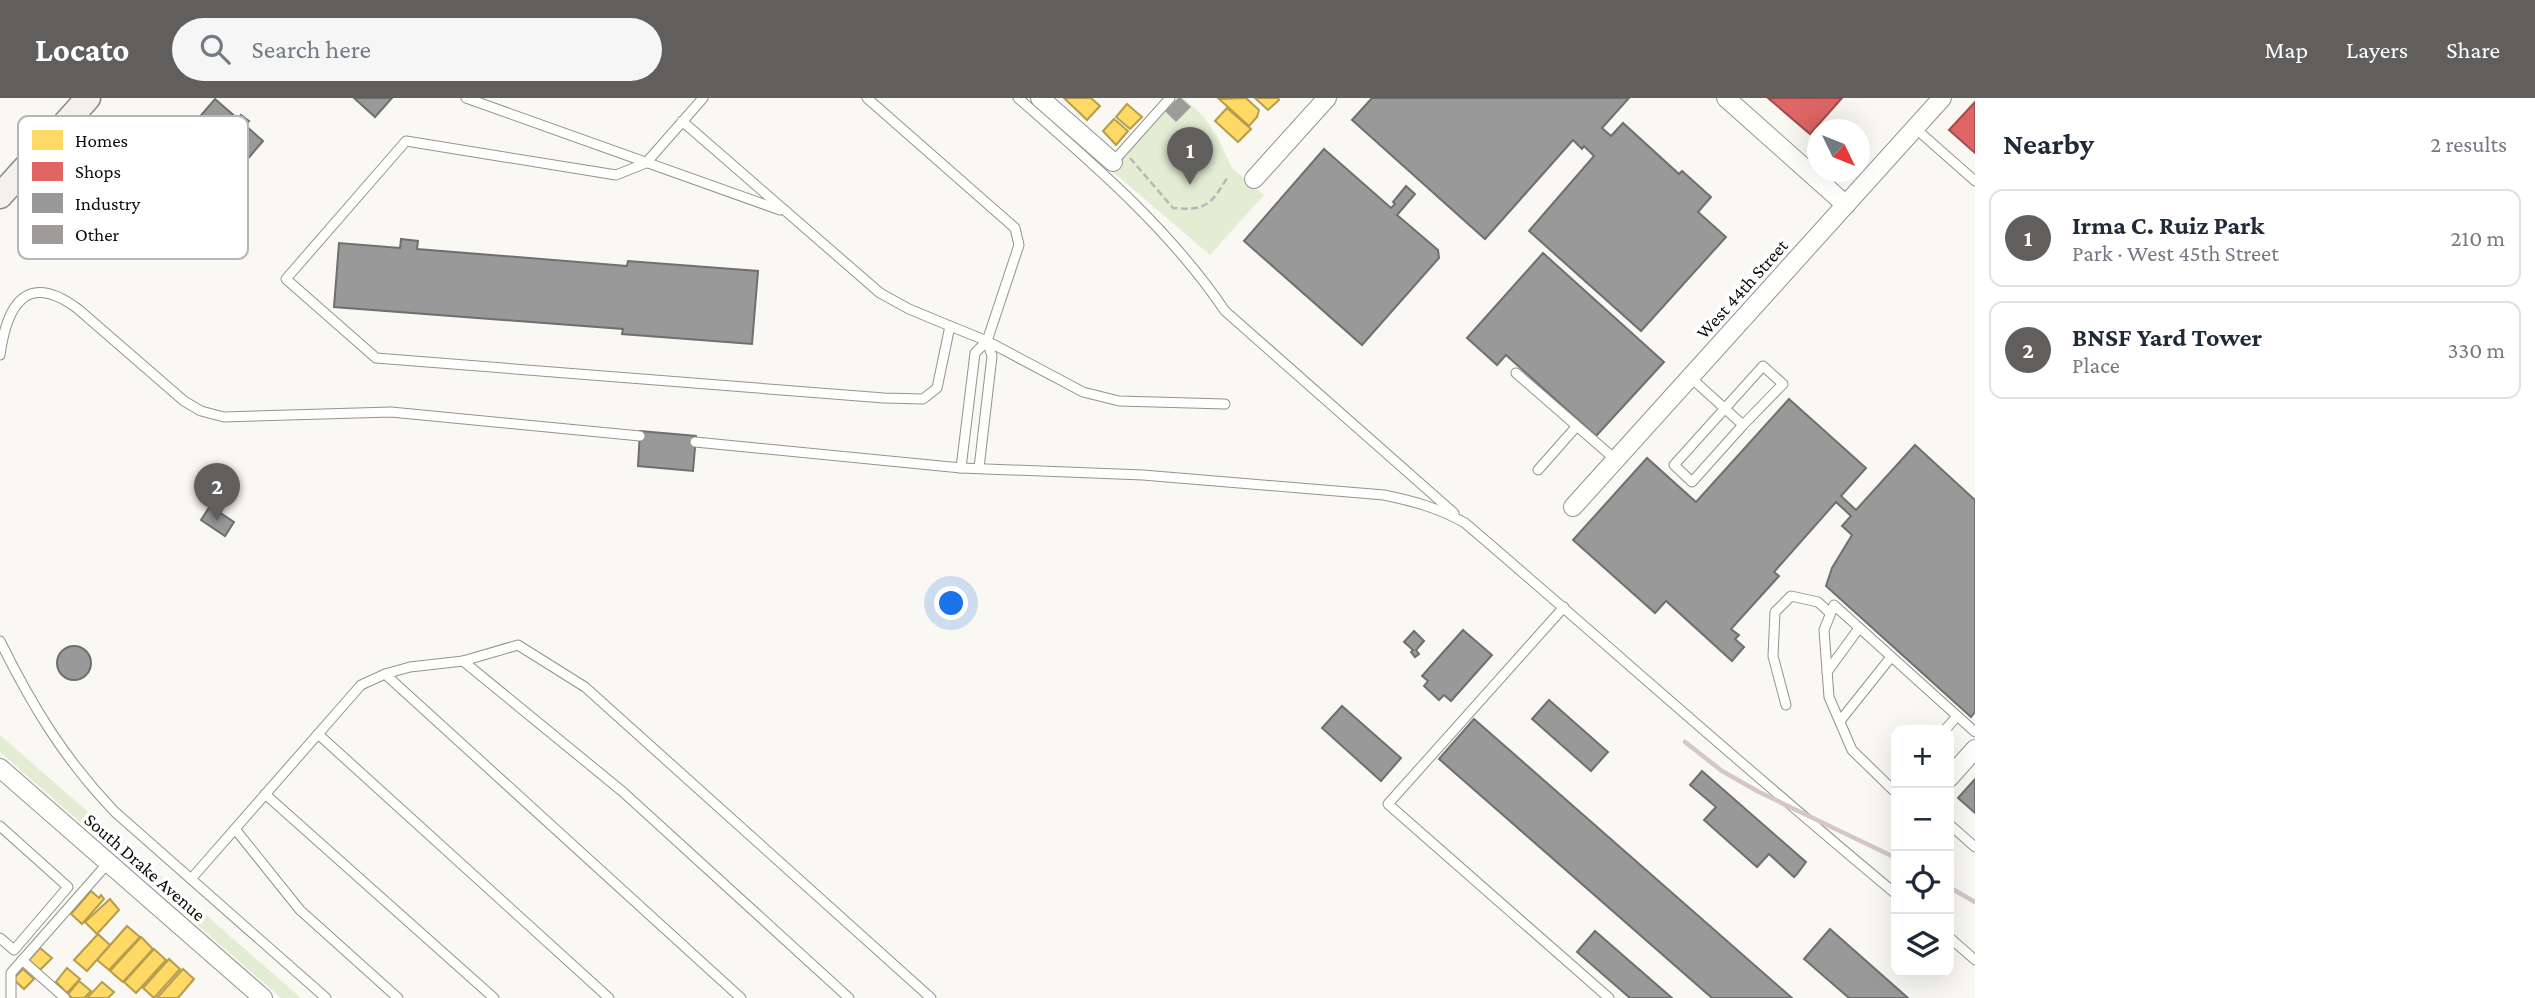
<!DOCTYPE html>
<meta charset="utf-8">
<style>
body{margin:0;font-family:"Crimson Pro",serif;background:#f6f6f7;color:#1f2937}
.controls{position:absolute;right:21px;bottom:21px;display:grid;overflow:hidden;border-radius:14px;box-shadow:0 7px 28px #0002}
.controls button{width:63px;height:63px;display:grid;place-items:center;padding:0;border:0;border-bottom:2px solid #e0e1e3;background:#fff;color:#1f2937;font:35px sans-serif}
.compass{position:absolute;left:1807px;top:21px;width:63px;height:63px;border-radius:50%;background:#fff;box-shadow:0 7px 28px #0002;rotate:133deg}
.you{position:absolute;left:952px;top:506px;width:24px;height:24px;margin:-18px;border:5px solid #fff;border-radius:50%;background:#1a73e8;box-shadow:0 0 0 10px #1a73e833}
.badge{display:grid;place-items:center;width:46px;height:46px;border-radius:50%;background:#605f5d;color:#fff;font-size:23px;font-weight:700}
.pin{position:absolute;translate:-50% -58px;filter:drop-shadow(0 2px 4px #0008)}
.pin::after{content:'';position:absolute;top:37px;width:24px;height:21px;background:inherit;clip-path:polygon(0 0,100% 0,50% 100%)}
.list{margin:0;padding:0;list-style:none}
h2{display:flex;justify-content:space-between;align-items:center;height:91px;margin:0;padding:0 28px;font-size:30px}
h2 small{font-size:23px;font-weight:400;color:#747a83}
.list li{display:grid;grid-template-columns:46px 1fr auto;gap:21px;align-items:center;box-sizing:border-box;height:98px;margin:0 14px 14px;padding:0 14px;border:2px solid #e0e1e3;border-radius:14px}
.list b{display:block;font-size:26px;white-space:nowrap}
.list p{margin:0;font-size:23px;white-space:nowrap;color:#747a83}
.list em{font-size:23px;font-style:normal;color:#747a83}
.icon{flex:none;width:38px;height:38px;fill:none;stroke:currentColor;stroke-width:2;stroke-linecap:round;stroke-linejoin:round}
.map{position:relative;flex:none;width:1975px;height:900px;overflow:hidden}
header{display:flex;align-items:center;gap:42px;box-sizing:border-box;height:98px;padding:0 35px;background:#605f5d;color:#fff}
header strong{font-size:33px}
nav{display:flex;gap:38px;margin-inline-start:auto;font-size:24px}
.search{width:490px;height:63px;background:#f6f6f7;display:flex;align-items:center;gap:18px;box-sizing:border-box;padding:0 24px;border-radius:38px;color:#747a83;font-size:26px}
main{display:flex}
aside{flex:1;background:#fff}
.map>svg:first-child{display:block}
.green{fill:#e3edd4}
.homes{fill:#ffd966;stroke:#b69c4b;stroke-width:2}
.shops{fill:#e06666;stroke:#a14b4b;stroke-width:2}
.industry{fill:#999;stroke:#6f6f6f;stroke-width:2}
.building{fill:#9e9c98}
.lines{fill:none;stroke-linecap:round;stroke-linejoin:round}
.service-casing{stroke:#949390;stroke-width:11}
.minor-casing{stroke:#949390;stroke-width:20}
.secondary-casing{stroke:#8a8987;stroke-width:27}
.path{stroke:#b8b7b6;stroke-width:2.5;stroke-dasharray:7 3.5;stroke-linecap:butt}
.service{stroke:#fefefd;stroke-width:9}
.minor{stroke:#fefefd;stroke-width:18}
.secondary{stroke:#f3f2ea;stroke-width:24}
.rail{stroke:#d5c7c7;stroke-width:4.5}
.labels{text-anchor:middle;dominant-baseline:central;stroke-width:7;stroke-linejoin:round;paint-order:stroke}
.street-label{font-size:19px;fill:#0d0d0d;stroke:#fff}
.key{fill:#fff;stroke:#b6b6b6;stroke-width:2}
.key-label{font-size:19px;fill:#0d0d0d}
</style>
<header>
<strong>Locato</strong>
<div class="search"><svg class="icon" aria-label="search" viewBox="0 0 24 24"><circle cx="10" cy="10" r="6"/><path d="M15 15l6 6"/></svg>Search here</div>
<nav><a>Map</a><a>Layers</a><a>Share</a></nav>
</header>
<main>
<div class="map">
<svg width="1975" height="900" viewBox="0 0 1975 900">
<rect width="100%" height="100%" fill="#faf8f2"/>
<!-- green -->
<g class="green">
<path d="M1176 0H1184L1203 18 1217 38 1232 70 1264 97 1210 157 1111 72Z"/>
<path d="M0 637 301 900H281L0 654Z"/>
</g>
<!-- homes -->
<g class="homes">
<path d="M1064 0H1091L1100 8 1087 22Z"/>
<path d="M1246 0 1259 12 1257 19 1249 28 1219 1Z"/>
<path d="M1255 0H1278L1279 2 1268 12Z"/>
<path d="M1127 6 1142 19 1130 31 1116 19Z"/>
<path d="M1227 10 1251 31 1238 44 1215 23Z"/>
<path d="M1114 21 1128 33 1116 47 1103 33Z"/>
<path d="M91 793 99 800 101 797 104 801 82 826 71 816Z"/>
<path d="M110 801 119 812 97 836 85 824Z"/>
<path d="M127 828 140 839 109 872 97 862Z"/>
<path d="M98 836 110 847 87 873 74 862Z"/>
<path d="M141 839 153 851 123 884 110 873Z"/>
<path d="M40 850 52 860 40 872 29 862Z"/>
<path d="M154 851 166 862 136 895 124 884Z"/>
<path d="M169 861 180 871 154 900 143 890Z"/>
<path d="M67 870 80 881 67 895 56 884Z"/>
<path d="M23 871 34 881 24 891 13 881Z"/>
<path d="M183 871 194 881 178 900H157Z"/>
<path d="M79 883 91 893 84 900H72L68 896Z"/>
<path d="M102 884 114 894 108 900H87Z"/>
</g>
<!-- shops -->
<g class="shops">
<path d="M1768 0H1842L1810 36Z"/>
<path d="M1975 4V55L1949 32Z"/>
</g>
<!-- industry -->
<g class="industry">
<path d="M354 0H392L375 19Z"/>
<path d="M1372 0H1629L1602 30 1611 38 1623 25 1679 76 1682 73 1711 99 1698 114 1726 139 1641 233 1529 133 1594 58 1584 48 1582 51 1573 42 1485 141 1352 22Z"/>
<path d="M215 1 238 21 241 17 249 23 245 27 263 43 233 78 236 80 229 88 225 85 194 120 176 105 173 109 166 103 169 99 147 79 177 44 174 40 181 32 185 36Z"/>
<path d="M1324 51 1391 110 1395 106 1393 104 1406 88 1415 96 1397 117 1438 152 1439 160 1362 247 1244 143Z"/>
<path d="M401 141 418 143 417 151 627 168 628 163 758 173 752 246 622 236 623 231 334 209 339 145 400 150Z"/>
<path d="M1543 155 1664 264 1596 338 1506 257 1497 267 1467 240Z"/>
<path d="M1789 301 1866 370 1841 398 1856 412 1915 347 1975 402V614L1971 619 1826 488 1832 470 1852 437 1842 428 1851 418 1836 404 1774 474 1779 478 1731 531 1739 537 1735 541 1744 549 1732 563 1666 503 1655 515 1573 442 1647 360 1696 404Z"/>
<path d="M640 333 696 338 693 373 638 368Z"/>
<path d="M210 408 234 424 225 438 201 422Z"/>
<path d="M1463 532 1492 557 1451 603 1444 597 1439 602 1424 588 1428 583 1422 578Z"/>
<path d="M1414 533 1424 543 1416 552 1419 556 1415 559 1411 554 1413 552 1404 544Z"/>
<circle cx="74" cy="565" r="17"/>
<path d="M1549 602 1608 654 1591 673 1532 621Z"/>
<path d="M1342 608 1401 660 1381 683 1322 630Z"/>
<path d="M1474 621 1792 900H1712L1439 661Z"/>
<path d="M1702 673 1806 764 1797 776 1794 779 1769 756 1757 769 1704 722 1716 709 1690 687Z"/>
<path d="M1975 681V715L1958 700Z"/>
<path d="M1830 831 1908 900H1849L1804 861Z"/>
<path d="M1595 833 1672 900H1630L1577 854Z"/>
</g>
<!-- building -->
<path class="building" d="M1178 0H1181L1191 9 1176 24 1165 13Z"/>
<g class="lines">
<defs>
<g id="service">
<path d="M466 0 780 112"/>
<path d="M867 0 1015 130 1019 147 987 243 975 255 961 370"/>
<path d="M1018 0C1093 66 1169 130 1225 213L1454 415"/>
<path d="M682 23 880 195 909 211 950 228 937 290 923 301 884 300 376 260 286 181 406 43 616 77 646 65 703 0"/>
<path d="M1915 30 1975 83"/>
<path d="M1113 64 1170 0"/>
<path d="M950 228 987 243 1083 294 1119 303 1225 306"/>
<path d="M0 257C7 206 27 173 78 211L184 303 201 313 224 319 391 314 640 338"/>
<path d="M1516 275 1616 362"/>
<path d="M1690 279 1743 327 1783 286 1763 268 1674 367 1692 384 1743 327"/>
<path d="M695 344 961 370 1143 377 1384 397C1413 403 1439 410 1465 425 1609 548 1750 675 1896 796"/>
<path d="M979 370 992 258 987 243"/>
<path d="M1538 372 1576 329"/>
<path d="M1564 509 1388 706 1609 900"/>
<path d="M0 543C32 608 65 662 115 714L326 900"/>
<path d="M463 563 623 694 849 900"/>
<path d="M1827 574 1859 530"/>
<path d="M385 576 741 900"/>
<path d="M1786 607 1773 558 1775 514 1791 498 1818 504 1830 515"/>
<path d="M1840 623 1891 559"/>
<path d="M1945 632 1957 618"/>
<path d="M318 636 609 900"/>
<path d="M1896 689 1893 692 1852 652 1829 599 1824 532 1834 507 1975 634"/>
<path d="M265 696 494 900"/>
<path d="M1949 726 1975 749"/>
<path d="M0 728 68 789 14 852 0 840"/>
<path d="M235 731 300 812 398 900"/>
<path d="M191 781 361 587 385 576 410 569 463 563 518 547 585 589 931 900"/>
<path d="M1949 839 1975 862"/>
<path d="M22 862 65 900"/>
<path d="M11 900V875L108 765"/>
</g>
<g id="minor">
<path d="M1040 0 1113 64"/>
<path d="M1726 0 1846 107"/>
<path d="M1254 81 1327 0"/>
<path d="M1573 409 1942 0"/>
<path d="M0 670 263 900"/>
<path d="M1949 680 1975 651"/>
</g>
<path id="secondary" d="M0 98 88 0"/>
</defs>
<!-- service casing -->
<use href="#service" class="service-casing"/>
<!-- minor casing -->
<use href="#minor" class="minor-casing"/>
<!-- secondary casing -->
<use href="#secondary" class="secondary-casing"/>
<!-- path -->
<path class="path" d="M1130 60 1173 110C1205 113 1211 107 1227 80"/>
<!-- service -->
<use href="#service" class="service"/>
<!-- minor -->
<use href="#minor" class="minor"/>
<!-- secondary -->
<use href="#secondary" class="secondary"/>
<!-- rail -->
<g class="rail">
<path d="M1685 644 1722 673 1759 694 1896 760"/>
<path d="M1949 789 1975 804"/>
</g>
</g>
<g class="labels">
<!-- street labels -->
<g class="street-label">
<text transform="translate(1742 191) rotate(-48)">West 44th Street</text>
<text transform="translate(145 769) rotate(41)">South Drake Avenue</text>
</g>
</g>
<!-- legend -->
<rect x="18" y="18" width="230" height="143" rx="10" class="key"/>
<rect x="32" y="32" width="31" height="20" fill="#ffd966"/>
<rect x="32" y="64" width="31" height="19" fill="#e06666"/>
<rect x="32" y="95" width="31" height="20" fill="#999"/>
<rect x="32" y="127" width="31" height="19" fill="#9e9c98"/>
<g class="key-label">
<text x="75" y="49">Homes</text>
<text x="75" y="80">Shops</text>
<text x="75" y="112">Industry</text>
<text x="75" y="143">Other</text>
</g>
</svg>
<div class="controls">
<button>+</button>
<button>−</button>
<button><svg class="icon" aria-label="locate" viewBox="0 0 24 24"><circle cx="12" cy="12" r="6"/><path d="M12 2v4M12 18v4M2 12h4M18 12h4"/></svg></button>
<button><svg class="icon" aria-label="layers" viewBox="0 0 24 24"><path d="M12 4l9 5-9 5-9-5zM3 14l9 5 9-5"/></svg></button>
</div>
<svg class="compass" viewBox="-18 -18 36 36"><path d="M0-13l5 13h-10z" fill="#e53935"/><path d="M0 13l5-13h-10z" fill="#747a83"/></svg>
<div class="you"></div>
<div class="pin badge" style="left:1190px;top:87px">1</div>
<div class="pin badge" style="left:217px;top:423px">2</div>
</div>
<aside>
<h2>Nearby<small>2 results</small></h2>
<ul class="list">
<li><span class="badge">1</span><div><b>Irma C. Ruiz Park</b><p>Park · West 45th Street</p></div><em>210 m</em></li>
<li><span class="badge">2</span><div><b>BNSF Yard Tower</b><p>Place</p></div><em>330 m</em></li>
</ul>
</aside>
</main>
